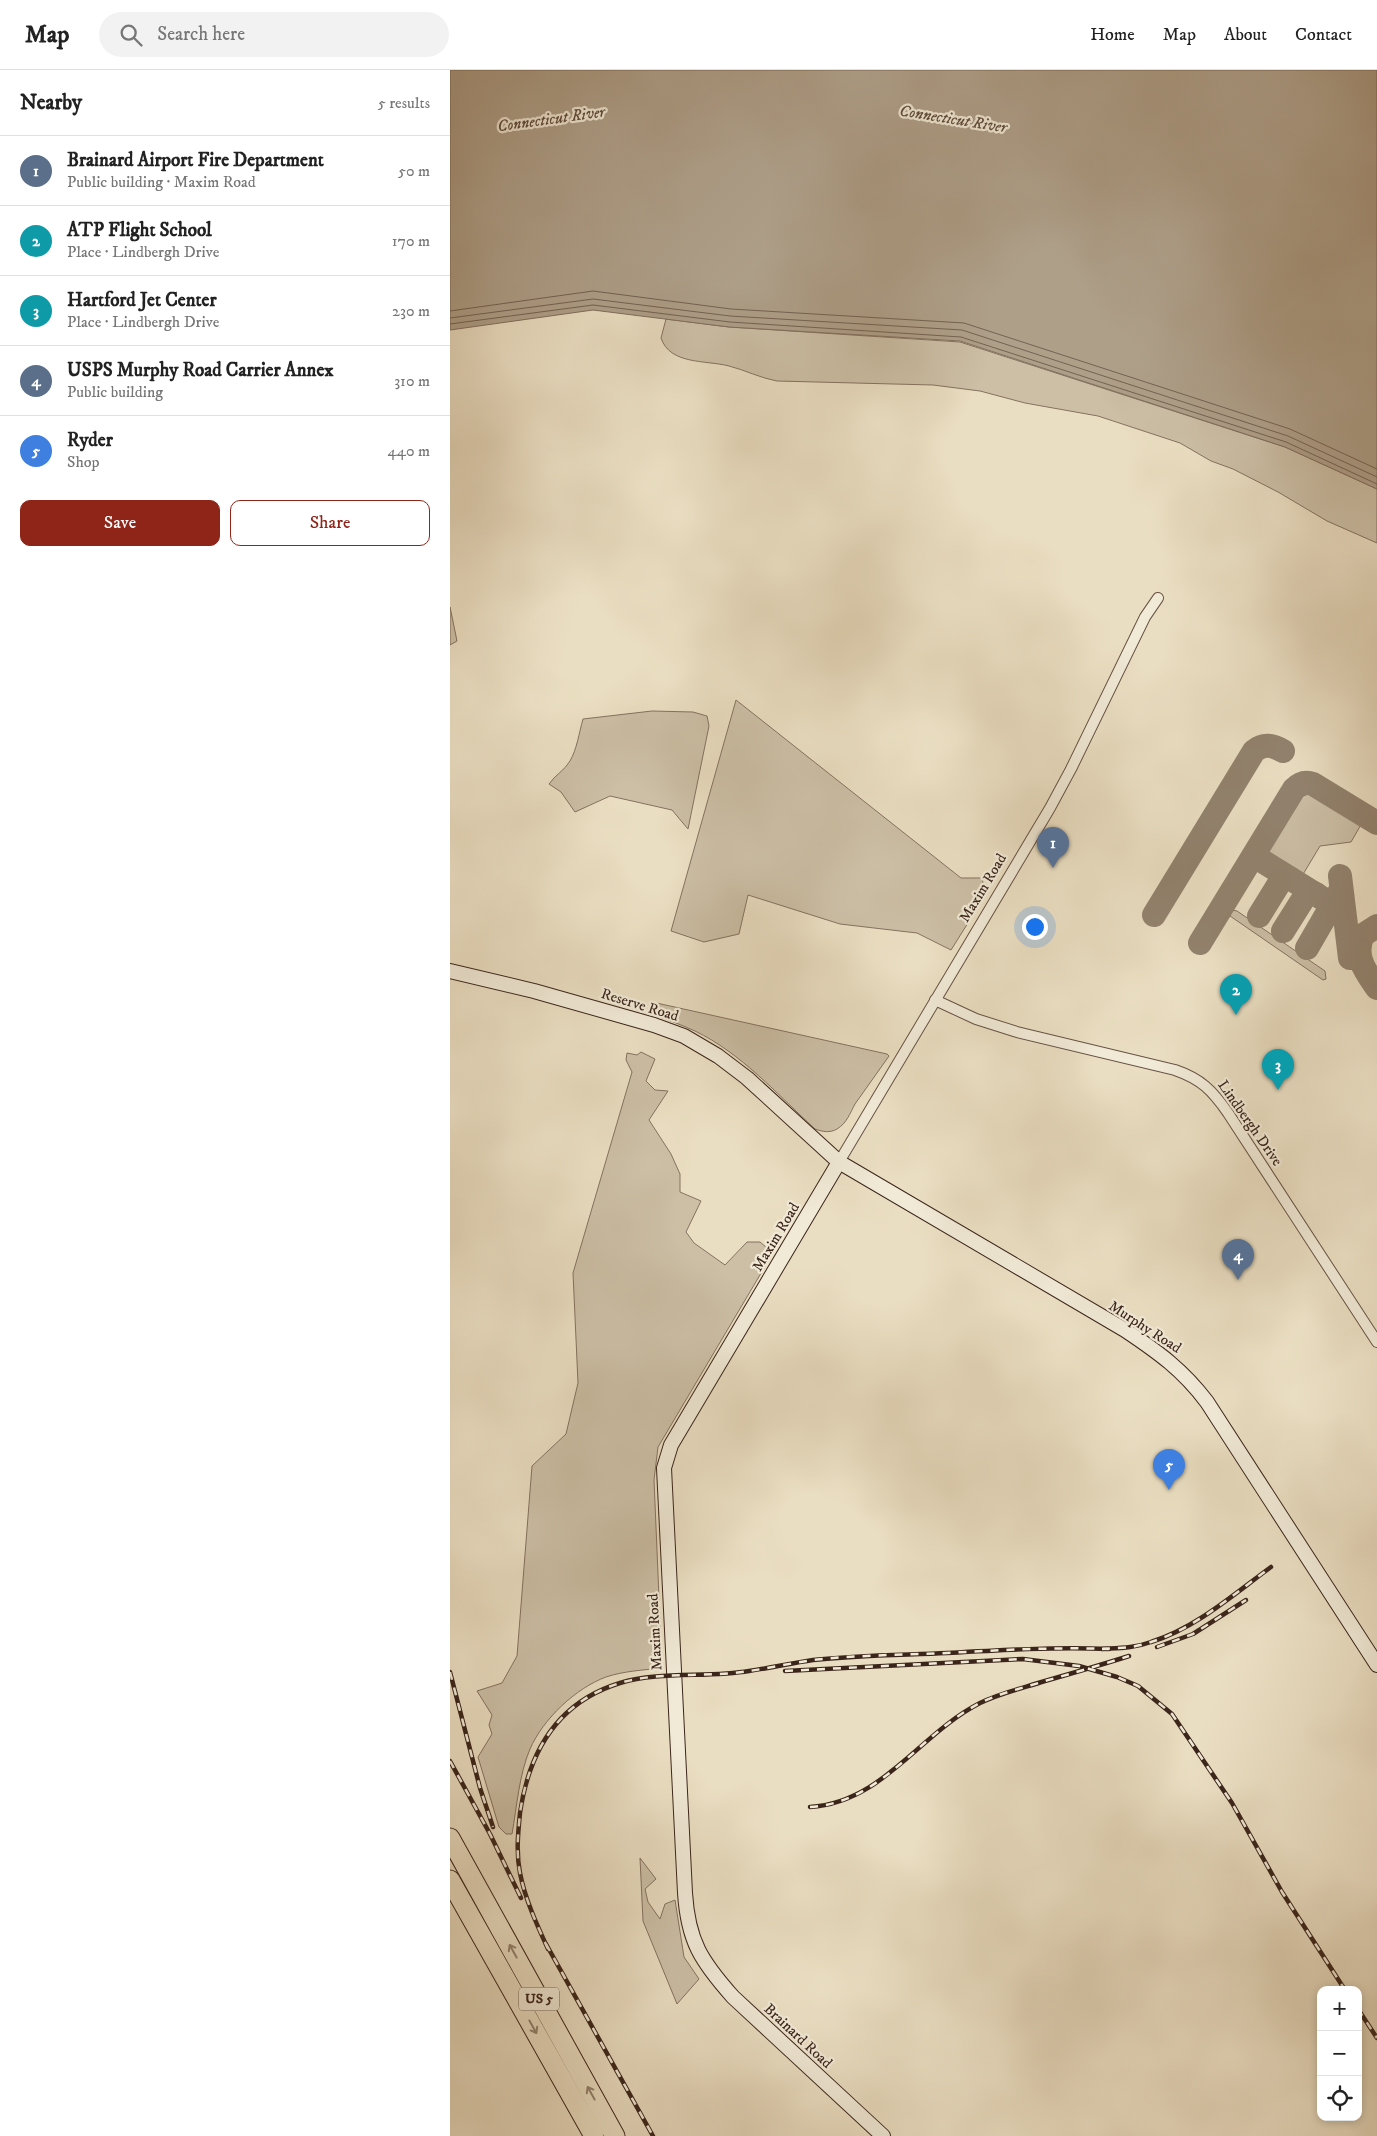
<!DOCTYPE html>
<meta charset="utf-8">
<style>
body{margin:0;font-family:"IM FELL DW Pica",serif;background:#f2f2f2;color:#222}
.controls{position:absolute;right:15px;bottom:15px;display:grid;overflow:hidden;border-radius:10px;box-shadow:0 2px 8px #0003}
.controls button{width:45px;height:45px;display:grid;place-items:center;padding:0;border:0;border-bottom:1px solid #e0e0e0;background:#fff;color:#222;font:25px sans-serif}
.you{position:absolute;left:584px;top:856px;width:18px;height:18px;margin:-12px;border:4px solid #fff;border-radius:50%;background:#1a73e8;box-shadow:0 0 0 8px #1a73e833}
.badge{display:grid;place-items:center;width:32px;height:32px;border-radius:50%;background:#8f2418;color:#fff;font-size:16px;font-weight:700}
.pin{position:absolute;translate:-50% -41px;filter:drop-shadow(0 1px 2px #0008)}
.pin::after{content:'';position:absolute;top:26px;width:18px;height:15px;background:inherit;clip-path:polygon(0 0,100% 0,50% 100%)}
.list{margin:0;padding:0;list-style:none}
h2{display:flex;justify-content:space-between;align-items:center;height:65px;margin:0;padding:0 20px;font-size:21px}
h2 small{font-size:16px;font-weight:400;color:#767676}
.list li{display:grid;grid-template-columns:32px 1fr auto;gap:15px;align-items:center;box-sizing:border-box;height:70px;padding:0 20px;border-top:1px solid #e0e0e0}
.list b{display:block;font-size:19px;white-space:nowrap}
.list p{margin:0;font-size:16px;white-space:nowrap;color:#767676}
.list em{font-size:16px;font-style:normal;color:#767676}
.actions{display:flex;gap:10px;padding:15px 20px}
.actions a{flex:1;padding:11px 0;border:1px solid #8f2418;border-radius:10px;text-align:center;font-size:18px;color:#8f2418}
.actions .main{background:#8f2418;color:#fff}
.icon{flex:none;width:28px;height:28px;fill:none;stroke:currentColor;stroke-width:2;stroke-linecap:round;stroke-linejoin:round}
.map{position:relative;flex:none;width:927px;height:2066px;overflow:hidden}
header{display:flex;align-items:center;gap:30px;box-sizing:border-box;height:70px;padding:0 25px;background:#fff;border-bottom:1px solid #e0e0e0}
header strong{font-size:24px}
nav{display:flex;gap:28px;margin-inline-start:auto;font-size:18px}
.search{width:350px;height:45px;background:#f2f2f2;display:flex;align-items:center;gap:12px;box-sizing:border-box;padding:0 18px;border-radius:28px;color:#767676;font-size:19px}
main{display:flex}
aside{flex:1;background:#fff}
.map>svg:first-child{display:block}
.green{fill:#ccbfa6;stroke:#847260}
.water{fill:#ae9f89;stroke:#806e5d}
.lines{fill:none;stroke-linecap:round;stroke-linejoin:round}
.shore{stroke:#746252;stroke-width:1}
.taxiway{stroke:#92826e;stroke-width:24}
.street-casing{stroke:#675345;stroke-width:12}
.secondary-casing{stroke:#3b251b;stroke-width:16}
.highway-casing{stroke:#3b251b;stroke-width:21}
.street{stroke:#f1ead7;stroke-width:10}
.secondary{stroke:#f1ead7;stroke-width:14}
.highway{stroke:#eadec2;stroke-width:19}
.rail-casing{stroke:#3b251b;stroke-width:4.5}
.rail{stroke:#f1ead7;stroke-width:2.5;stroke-dasharray:8;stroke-linecap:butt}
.oneway{stroke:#92826e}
.labels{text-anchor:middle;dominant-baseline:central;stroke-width:4.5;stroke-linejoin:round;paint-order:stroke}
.shield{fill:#f1ead7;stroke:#726053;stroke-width:1}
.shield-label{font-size:14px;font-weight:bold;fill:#3b251b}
.street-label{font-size:15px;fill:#3b251b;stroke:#f1ead7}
.water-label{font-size:16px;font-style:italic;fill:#5e4a3c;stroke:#f1ead7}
</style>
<header>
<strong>Map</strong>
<div class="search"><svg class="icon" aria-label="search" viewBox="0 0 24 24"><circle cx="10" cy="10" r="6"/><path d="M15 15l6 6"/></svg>Search here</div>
<nav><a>Home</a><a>Map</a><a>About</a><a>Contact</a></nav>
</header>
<main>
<aside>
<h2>Nearby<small>5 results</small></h2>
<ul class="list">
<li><span class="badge" style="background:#5c6f8a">1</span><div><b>Brainard Airport Fire Department</b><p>Public building · Maxim Road</p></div><em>50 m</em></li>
<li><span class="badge" style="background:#0f9aa8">2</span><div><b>ATP Flight School</b><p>Place · Lindbergh Drive</p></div><em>170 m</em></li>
<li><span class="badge" style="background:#0f9aa8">3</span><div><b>Hartford Jet Center</b><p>Place · Lindbergh Drive</p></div><em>230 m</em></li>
<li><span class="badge" style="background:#5c6f8a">4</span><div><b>USPS Murphy Road Carrier Annex</b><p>Public building</p></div><em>310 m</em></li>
<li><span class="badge" style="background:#3f7fe0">5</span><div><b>Ryder</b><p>Shop</p></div><em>440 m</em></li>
</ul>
<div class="actions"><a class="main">Save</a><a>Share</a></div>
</aside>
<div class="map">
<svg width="927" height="2066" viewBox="0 0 927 2066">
<rect width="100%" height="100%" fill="#eadec2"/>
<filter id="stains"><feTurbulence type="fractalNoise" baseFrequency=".004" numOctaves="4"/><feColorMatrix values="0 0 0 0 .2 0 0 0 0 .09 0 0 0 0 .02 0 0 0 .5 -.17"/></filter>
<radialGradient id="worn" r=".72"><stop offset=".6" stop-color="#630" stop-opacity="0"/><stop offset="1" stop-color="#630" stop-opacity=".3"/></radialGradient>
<!-- green -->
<g class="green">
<path d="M216 249 279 257 510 272 835 377 927 419V473L877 451 828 422 783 399 761 391 730 373 648 346 575 333 530 321 483 315 327 311C310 308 295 300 279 296 256 290 220 295 211 268Z"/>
<path d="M0 537 7 571 0 575Z"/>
<path d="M286 630 511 808H532L535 822 533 829 501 880 467 863 390 854 298 825 289 864 254 872 221 861Z"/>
<path d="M202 641 243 642 257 646 259 656 238 759 222 740 160 726 125 742 111 722 99 714C105 705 115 700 120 691 127 679 129 663 133 649Z"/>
<path d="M859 724 871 728 912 753 901 772 870 776 849 811 819 792 814 784 845 732 850 727Z"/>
<path d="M782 840 787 841 875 901 876 909 873 910 780 846Z"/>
<path d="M202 932 437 984 439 986C428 1002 416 1018 405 1034 400 1043 397 1053 387 1059 380 1063 373 1062 365 1059 328 1025 291 983 245 961 232 955 218 950 205 945L202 941Z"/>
<path d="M191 982 205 989 196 1011 205 1020 218 1021 199 1050 221 1084 230 1104V1122L251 1131 236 1162 244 1173 275 1195 297 1172H310L323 1183 208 1377 204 1410 212 1598C194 1600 174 1601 156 1607 126 1618 93 1649 80 1679 69 1705 67 1736 62 1764H56L49 1757 28 1687 42 1664 39 1655 42 1645 27 1621 52 1613 67 1586 82 1396 116 1364 128 1313 123 1203 182 1002 176 990 177 983 187 985Z"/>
<path d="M190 1788 206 1809 195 1819 198 1832 210 1849 215 1834 225 1830 234 1887 249 1909 227 1934 193 1851Z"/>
</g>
<!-- water -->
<path class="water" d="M0 0H927V419L835 377 510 271 279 257 143 240 0 260Z"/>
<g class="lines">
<!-- shore -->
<g class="shore">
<path d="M0 241 143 221 281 239 514 253 840 359 927 399"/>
<path d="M0 248 143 229 280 246 512 260 838 366 927 407"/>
<path d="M0 254 143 235 280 252 511 267 836 372 927 414"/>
</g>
<!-- taxiway -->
<g class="taxiway">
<path d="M804 786 891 840 893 844"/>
<path d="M890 806 900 888"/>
<path d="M704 845 804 681C814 673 822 675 833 681"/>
<path d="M809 846 830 812 833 809H841"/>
<path d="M927 856 913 865C903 886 916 902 927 918"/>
<path d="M833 861 855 826 859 824H866"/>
<path d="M750 873 844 719C850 713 855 711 863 714L927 753"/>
<path d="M857 878 890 821"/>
</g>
<defs>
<g id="street">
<path d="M485 930 526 949 567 962 725 1000C751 1009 762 1020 778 1043L927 1272"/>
<path d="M389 1092 600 738 621 699 695 547 708 528"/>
</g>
<g id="secondary">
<path d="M0 901 84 921 204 955 234 966 268 986 297 1008 389 1092 675 1260C708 1282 733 1300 757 1332L927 1595"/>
<path d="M389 1092 221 1375 214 1398 235 1823C238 1871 251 1891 283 1927L433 2066"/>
</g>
<g id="highway">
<path d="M0 1768 165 2066"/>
<path d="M0 1810 144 2066"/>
</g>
</defs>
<!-- street casing -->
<use href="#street" class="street-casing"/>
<!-- secondary casing -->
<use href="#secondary" class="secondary-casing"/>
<!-- highway casing -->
<use href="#highway" class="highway-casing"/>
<!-- street -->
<use href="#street" class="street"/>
<!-- secondary -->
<use href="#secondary" class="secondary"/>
<!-- highway -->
<use href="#highway" class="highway"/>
<defs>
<g id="rail">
<path d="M707 1577 743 1564 796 1530"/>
<path d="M652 1579C668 1578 685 1578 701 1572 746 1558 784 1524 821 1497"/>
<path d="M335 1601 573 1589 629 1596 667 1607 688 1616 722 1644 782 1733 832 1822 895 1920"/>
<path d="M0 1602 30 1718 43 1757"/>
<path d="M0 1691 40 1764 71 1828"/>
<path d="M360 1737C432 1733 469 1664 530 1633 550 1623 573 1618 595 1611 623 1603 651 1595 679 1586"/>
<path d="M96 1874 203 2066"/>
<path d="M98 1879C87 1855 75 1829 70 1803 66 1783 68 1763 70 1743 79 1681 108 1632 170 1613 209 1601 258 1608 299 1601 320 1598 342 1593 363 1590 407 1585 452 1585 497 1583 551 1580 605 1577 659 1579"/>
<path d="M908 1939 927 1968"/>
</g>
</defs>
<!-- rail casing -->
<use href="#rail" class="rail-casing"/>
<!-- rail -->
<use href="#rail" class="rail"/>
</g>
<!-- one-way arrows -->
<defs><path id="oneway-shaft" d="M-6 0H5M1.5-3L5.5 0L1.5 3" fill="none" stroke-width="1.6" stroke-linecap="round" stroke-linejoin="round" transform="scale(1.25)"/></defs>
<g class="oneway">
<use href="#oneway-shaft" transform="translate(63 1881) rotate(-119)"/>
<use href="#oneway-shaft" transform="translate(83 1957) rotate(61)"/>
<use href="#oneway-shaft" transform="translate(141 2023) rotate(-119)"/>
</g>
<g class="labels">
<!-- shield labels -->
<rect class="shield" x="69" y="1917.5" width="40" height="23" rx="4"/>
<g class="shield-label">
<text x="89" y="1929">US 5</text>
</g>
<!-- street labels -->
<g class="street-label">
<text transform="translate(533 818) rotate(-59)">Maxim Road</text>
<text transform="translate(190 935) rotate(17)">Reserve Road</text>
<text transform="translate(800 1053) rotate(55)">Lindbergh Drive</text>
<text transform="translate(326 1167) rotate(-59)">Maxim Road</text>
<text transform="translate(695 1257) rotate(33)">Murphy Road</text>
<text transform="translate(205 1562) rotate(-93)">Maxim Road</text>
<text transform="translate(348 1966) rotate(43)">Brainard Road</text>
</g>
<!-- water labels -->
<g class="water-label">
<text transform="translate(101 49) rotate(-8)">Connecticut River</text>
<text transform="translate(503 49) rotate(9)">Connecticut River</text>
</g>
</g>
<rect width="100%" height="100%" filter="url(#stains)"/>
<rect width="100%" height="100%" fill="url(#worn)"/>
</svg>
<div class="controls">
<button>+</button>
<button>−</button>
<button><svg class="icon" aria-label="locate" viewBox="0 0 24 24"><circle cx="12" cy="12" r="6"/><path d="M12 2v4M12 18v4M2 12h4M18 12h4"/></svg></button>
</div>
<div class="you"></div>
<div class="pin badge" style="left:603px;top:798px;background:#5c6f8a">1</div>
<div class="pin badge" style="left:786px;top:945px;background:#0f9aa8">2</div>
<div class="pin badge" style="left:828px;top:1020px;background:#0f9aa8">3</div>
<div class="pin badge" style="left:788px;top:1210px;background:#5c6f8a">4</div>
<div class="pin badge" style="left:719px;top:1420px;background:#3f7fe0">5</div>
</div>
</main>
